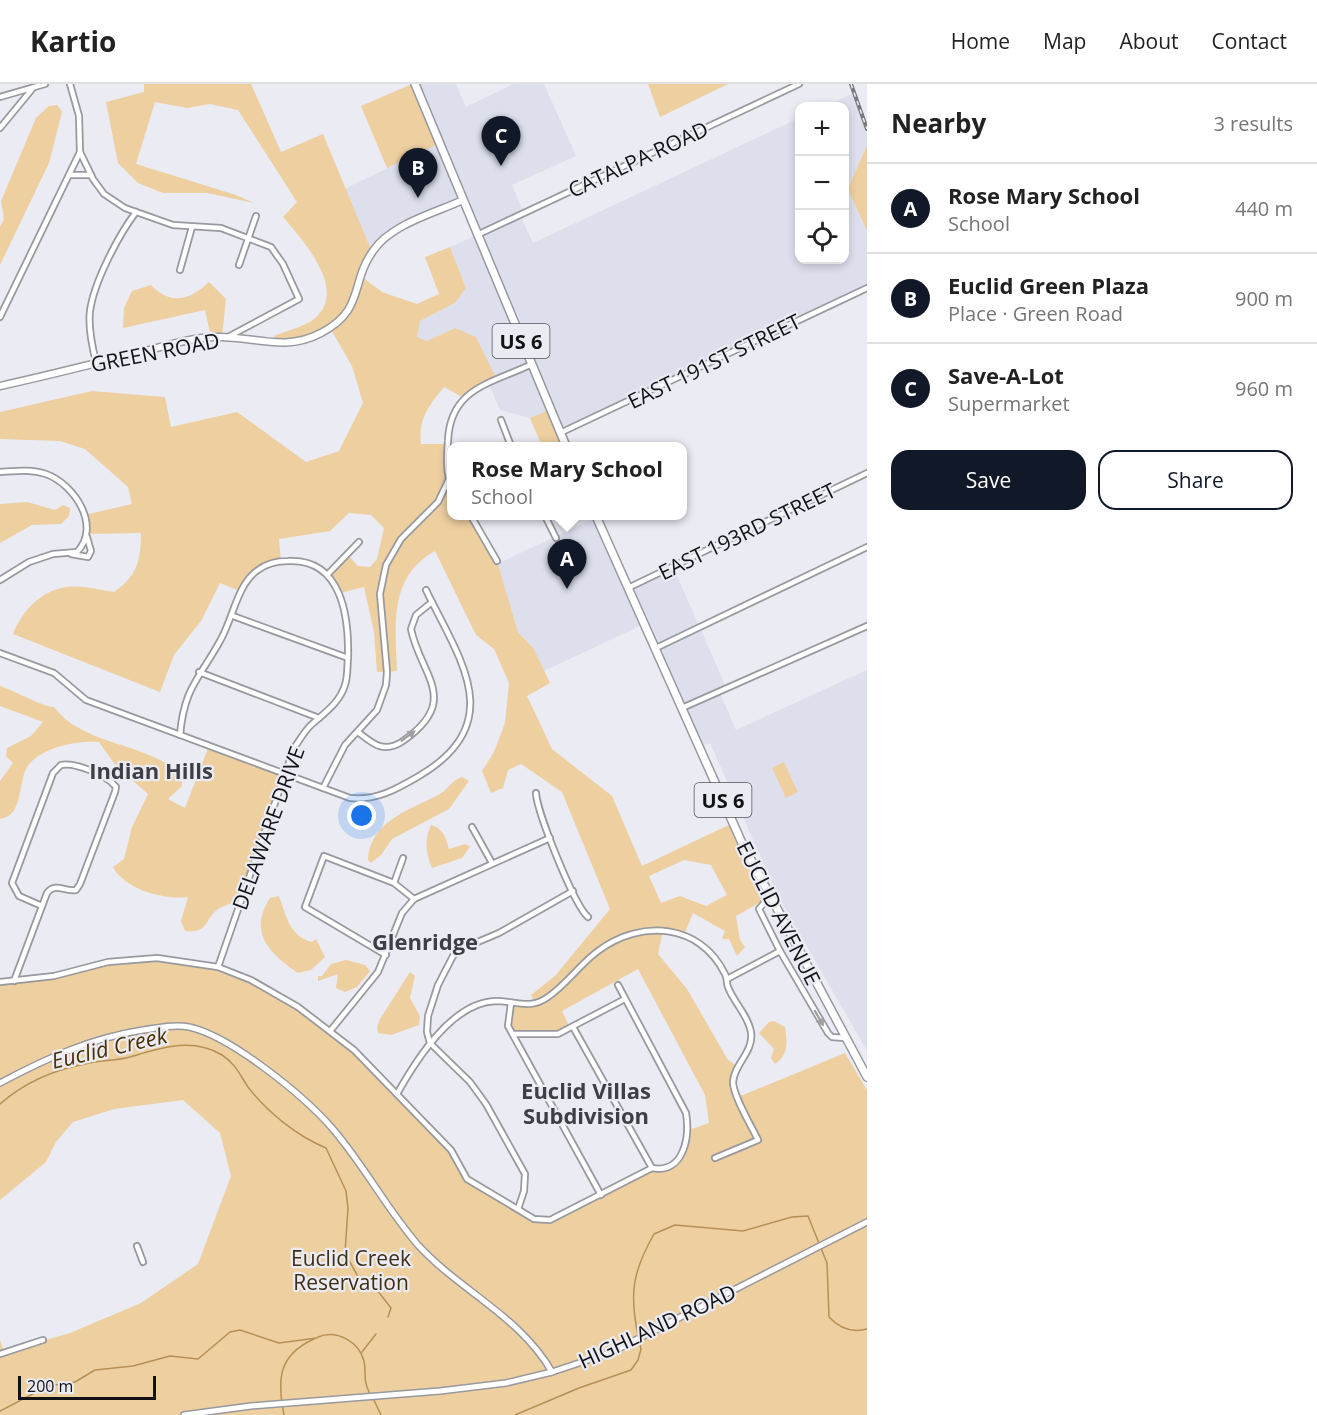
<!DOCTYPE html>
<meta charset="utf-8">
<style>
body{margin:0;font-family:"Open Sans",sans-serif;background:#f6f6f6;color:#222}
.controls{position:absolute;right:18px;top:18px;display:grid;overflow:hidden;border-radius:12px;box-shadow:0 3px 9px #0003}
.controls button{width:54px;height:54px;display:grid;place-items:center;padding:0;border:0;border-bottom:2px solid #e0e0e0;background:#fff;color:#222;font:30px sans-serif}
.scale{position:absolute;left:18px;bottom:15px;width:138px;box-sizing:border-box;padding-left:6px;border:3px solid #121214;border-top:0;font-size:16px;line-height:21px;white-space:nowrap;color:#121214;-webkit-text-stroke:4px #eaebf3;paint-order:stroke}
.you{position:absolute;left:362px;top:732px;width:21px;height:21px;margin:-15px;border:4px solid #fff;border-radius:50%;background:#1a73e8;box-shadow:0 0 0 9px #1a73e833}
.badge{display:grid;place-items:center;width:39px;height:39px;border-radius:50%;background:#111827;color:#fff;font-size:20px;font-weight:700}
.pin{position:absolute;translate:-50% -50px;filter:drop-shadow(0 2px 3px #0008)}
.pin::after{content:'';position:absolute;top:32px;width:21px;height:18px;background:inherit;clip-path:polygon(0 0,100% 0,50% 100%)}
.popup{position:absolute;left:447px;top:358px;width:240px;height:78px;box-sizing:border-box;display:grid;place-content:center;border-radius:12px;background:#fff;filter:drop-shadow(0 2px 4px #0005);font-size:20px;white-space:nowrap;color:#767676}
.popup b{font-size:22px;color:#222}
.popup::after{content:'';position:absolute;left:50%;top:100%;margin-left:-12px;border:12px solid transparent;border-top-color:#fff}
.list{margin:0;padding:0;list-style:none}
h2{display:flex;justify-content:space-between;align-items:center;height:78px;margin:0;padding:0 24px;font-size:26px}
h2 small{font-size:20px;font-weight:400;color:#767676}
.list li{display:grid;grid-template-columns:39px 1fr auto;gap:18px;align-items:center;box-sizing:border-box;height:90px;padding:0 24px;border-top:2px solid #e0e0e0}
.list b{display:block;font-size:22px;white-space:nowrap}
.list p{margin:0;font-size:20px;white-space:nowrap;color:#767676}
.list em{font-size:20px;font-style:normal;color:#767676}
.actions{display:flex;gap:12px;padding:18px 24px}
.actions a{flex:1;padding:14px 0;border:2px solid #111827;border-radius:18px;text-align:center;font-size:21px;color:#111827}
.actions .main{background:#111827;color:#fff}
.icon{flex:none;width:33px;height:33px;fill:none;stroke:currentColor;stroke-width:2;stroke-linecap:round;stroke-linejoin:round}
.map{position:relative;flex:none;width:867px;height:1331px;overflow:hidden}
header{display:flex;align-items:center;gap:36px;box-sizing:border-box;height:84px;padding:0 30px;background:#fff;border-bottom:2px solid #e0e0e0}
header strong{font-size:28px}
nav{display:flex;gap:33px;margin-inline-start:auto;font-size:21px}
main{display:flex}
aside{flex:1;background:#fff}
.map>svg:first-child{display:block}
.built{fill:#dddfed}
.green{fill:#eecfa0;fill-rule:evenodd}
.lines{fill:none;stroke-linecap:round;stroke-linejoin:round}
.stream{stroke:#b69055;stroke-width:1.5}
.minor-casing{stroke:#98999f;stroke-width:8}
.tertiary-casing{stroke:#98999f;stroke-width:8}
.secondary-casing{stroke:#98999f;stroke-width:9}
.primary-casing{stroke:#98999f;stroke-width:10}
.minor{stroke:#fff;stroke-width:4.5}
.tertiary{stroke:#fff;stroke-width:5}
.secondary{stroke:#fff;stroke-width:6}
.primary{stroke:#fff;stroke-width:7}
.rail-casing{stroke:#78797d;stroke-width:4}
.rail{stroke:#eaebf3;stroke-width:1.5;stroke-dasharray:4.5;stroke-linecap:butt}
.oneway{fill:#a0a0a1}
.labels{text-anchor:middle;dominant-baseline:central;stroke-width:4.5;stroke-linejoin:round;paint-order:stroke}
.shield{fill:#eaebf3;stroke:#535357;stroke-width:1.5}
.shield-label{font-size:20px;font-weight:bold;fill:#121214}
.street-label{font-size:21px;fill:#121214;stroke:#eaebf3}
.park-label{font-size:21px;fill:#3e2e12;stroke:#eaebf3}
.neighbourhood-label{font-size:22px;font-weight:bold;fill:#3e3f45;stroke:#eaebf3}
.water-label{font-size:22px;font-style:italic;fill:#4a3000;stroke:#eaebf3}
</style>
<header>
<strong>Kartio</strong>
<nav><a>Home</a><a>Map</a><a>About</a><a>Contact</a></nav>
</header>
<main>
<div class="map">
<svg width="867" height="1331" viewBox="0 0 867 1331">
<rect width="100%" height="100%" fill="#eaebf3"/>
<!-- built -->
<g class="built">
<path d="M415 0H456L466 23 513 0H544L576 72 512 101 524 129 520 131 533 159 799 34 800 176H844V22H825L854 9 867 45V61L848 105 867 147V204L560 349 549 326 530 334 500 326 489 300 455 244 427 257 417 254 420 237 455 219 466 204 450 163 477 151 463 116 394 148 372 168 344 105 440 59Z"/>
<path d="M597 433 628 504 673 483 727 605 720 609 736 646 867 586V967L778 812 710 659 700 663 644 540 544 587 534 565 518 548 497 480Z"/>
</g>
<!-- green -->
<g class="green">
<path d="M144 0H251L281 68 323 50 372 168 362 193 382 208 417 220 439 210 425 173 450 163 466 204 455 219 420 237 417 253 427 257 455 244 476 253 497 296 464 314 444 303C429 321 418 336 421 360H447L452 432H488L475 438 497 477 518 548 534 565 550 599 527 612 552 665 612 712 642 782 733 739 769 813 736 832 740 856 745 863 737 872 729 855H722L725 847 693 829 684 851 663 846 658 870 687 905 728 976 739 983 733 996 738 1013 845 969 867 1006V1331H0V1256L4 1268 70 1249 141 1219 198 1180 231 1092 220 1049 183 1016 114 1025 73 1038 56 1058 46 1078 0 1116V898L30 896 108 878 157 874 218 883 251 896 331 946 451 1066 461 1089 534 1135 550 1136 652 1084C681 1083 680 1071 689 1046L709 1039 705 1011 638 885 562 927 570 944 558 950H513L508 942 511 919 535 920 531 911 555 892 610 825 562 708 521 680 508 686 503 704 491 709 482 687 494 668 505 639 509 599 494 565 476 551 435 467C389 492 395 541 397 587L377 588 374 548 364 503 340 509 328 490 347 470 358 482 370 483 377 475 384 444 371 431 349 429 330 447 279 455 281 478 258 485 240 507 220 499 201 537 174 571 160 608 13 550C22 527 41 506 67 503 81 501 100 506 114 508 137 492 141 477 141 449L86 450 84 431 132 420 128 403 85 365 60 357 0 355V328L92 307 165 313 171 343 237 328 306 378 339 367 363 319 352 282 330 244 318 251 277 260 274 252C286 247 303 243 313 236 350 207 303 157 283 133L297 118 238 26 210 20 187 24 155 18 136 80 236 111 254 119 207 109H163L138 99 118 79 106 18 144 8ZM684 776 711 781 727 811 706 822 680 812 661 819 649 792Z"/>
<path d="M412 0 440 59 387 84 361 22Z"/>
<path d="M648 0H728L660 33Z"/>
<path d="M57 21 62 28 49 79 0 181V143L4 135 1 117 36 34 49 22Z"/>
<path d="M867 61V147L848 105Z"/>
<path d="M209 198 226 215 222 253H211L205 226 123 244 124 224 132 207 151 201C171 222 190 216 209 198Z"/>
<path d="M549 326 566 362H542L530 334Z"/>
<path d="M27 418 55 426 63 421 70 424 69 432 61 440 32 441 0 459V420Z"/>
<path d="M0 602C13 606 43 623 54 623 83 662 146 658 181 690L182 702 168 715 185 724 209 662 286 691 240 822 232 819C228 821 222 822 218 825 204 836 208 850 185 847L181 837 188 813C165 816 125 806 113 783L124 775 132 743 148 710 116 682 99 658C77 656 37 664 26 685 18 701 23 732 0 735V697L13 679 6 672 7 664 31 652 43 638 0 622Z"/>
<path d="M784 678 798 708 786 714 772 684Z"/>
<path d="M462 693 469 697 449 725 392 755 381 771 371 779 368 776C370 736 411 726 440 710 448 705 452 696 462 693Z"/>
<path d="M431 741C443 744 446 754 449 765L465 760 470 763 462 774 432 784C426 769 424 756 431 741Z"/>
<path d="M279 812C286 831 289 852 312 858L316 855 325 873 311 886 298 889C269 869 248 849 270 814Z"/>
<path d="M346 876 365 881 370 887 357 903 345 908 336 904 338 890 318 897V892H322L331 880Z"/>
<path d="M410 888 415 892 410 914 420 932 419 941 391 951 378 949 377 943 380 935Z"/>
<path d="M774 937 785 943C787 958 789 971 775 980L771 974 774 965 759 949 769 938Z"/>
</g>
<g class="lines">
<!-- stream -->
<g class="stream">
<path d="M0 1020C24 999 53 986 85 980 100 976 116 977 130 973 161 964 192 953 222 971 235 979 240 991 248 1003 267 1028 297 1052 326 1064L346 1107 348 1124 345 1169 362 1200 377 1206 391 1224 388 1233"/>
<path d="M638 1251C629 1209 633 1187 654 1150L675 1141 743 1147 792 1133 808 1132 827 1179 829 1233C840 1245 852 1249 867 1245"/>
<path d="M318 1253C337 1245 359 1258 364 1277 367 1292 362 1294 370 1310"/>
<path d="M362 1268 376 1250"/>
<path d="M373 1314 381 1331"/>
<path d="M0 1327 48 1302 75 1298 95 1286 133 1282 170 1272 198 1275 230 1248 240 1246 279 1259 317 1254"/>
<path d="M284 1331C277 1296 278 1271 314 1255"/>
<path d="M515 1331 579 1304 631 1286 638 1276 641 1265 639 1256"/>
</g>
<defs>
<g id="minor">
<path d="M0 13 45 0"/>
<path d="M0 44 33 4"/>
<path d="M80 68 93 95 104 110 125 124 173 141 221 144 271 163 283 180 299 215 228 253"/>
<path d="M70 91H91"/>
<path d="M477 151 799 0"/>
<path d="M239 181 256 132"/>
<path d="M180 186 192 143"/>
<path d="M0 233 80 68 79 32 70 0"/>
<path d="M96 278C92 262 88 243 90 227 94 198 118 152 136 128"/>
<path d="M501 336 511 362"/>
<path d="M560 349 867 204"/>
<path d="M0 388C16 387 31 385 46 390 74 400 102 442 77 468L53 470 29 478 0 496"/>
<path d="M471 432 497 477"/>
<path d="M545 432 556 454"/>
<path d="M71 470 88 473 91 467 87 453"/>
<path d="M328 490 359 458"/>
<path d="M628 504 867 389"/>
<path d="M233 532 348 574"/>
<path d="M656 564 867 463"/>
<path d="M0 569 54 589 86 616 350 714C376 717 397 705 419 692 509 639 460 576 426 506"/>
<path d="M199 588 319 634"/>
<path d="M682 624 867 542"/>
<path d="M358 648C373 660 384 670 403 657 462 616 420 591 411 545L416 531 432 518"/>
<path d="M180 651C184 604 199 595 220 557 233 535 237 500 258 486 266 480 278 477 288 477 342 474 349 533 348 574 347 583 348 592 345 601 339 620 324 629 310 642 304 648 299 657 294 664L218 883"/>
<path d="M323 704 345 661 377 626 386 601 387 588 380 510 386 481 401 455 438 418 449 395C446 382 447 371 448 357 450 305 489 300 530 281"/>
<path d="M536 709C537 728 574 821 588 833"/>
<path d="M472 743 492 779"/>
<path d="M394 799 403 774"/>
<path d="M769 813 759 825 780 867 828 949 832 953 845 954"/>
<path d="M386 871 305 823 324 772 394 799 414 815"/>
<path d="M727 895 780 867"/>
<path d="M14 897 47 809C56 798 64 808 76 806L80 800 115 708 116 703C107 691 75 678 61 681L53 689 12 799 19 812 42 822"/>
<path d="M0 898 54 892 108 878 157 874 218 883 251 896 298 923 354 966 451 1066 467 1095 534 1135 550 1136 652 1084C684 1090 690 1053 686 1029L618 901"/>
<path d="M511 919 508 942 601 1111"/>
<path d="M573 943 652 1084"/>
<path d="M331 946 378 888 402 829 414 815 550 754"/>
<path d="M513 950H558L623 916"/>
<path d="M397 1010C416 976 452 918 496 917 516 917 530 926 548 913 567 900 580 880 598 867 641 835 700 839 725 890 728 895 726 899 728 903 734 919 748 931 751 948 754 968 734 980 733 998 733 1012 752 1043 758 1056L715 1074"/>
<path d="M518 1125 524 1107 525 1090 486 1020 470 998 430 959 427 948 428 932 438 901 453 872 461 865 499 849 573 807"/>
<path d="M137 1162 143 1178"/>
<path d="M0 1270 43 1256"/>
</g>
<g id="tertiary">
<path d="M0 999C47 974 91 954 143 946 158 944 174 940 189 943 231 952 304 1012 332 1044 364 1081 386 1124 418 1161 460 1207 520 1232 552 1288"/>
<path d="M184 1331 251 1322 440 1307 506 1299 552 1288 612 1268 867 1138"/>
</g>
<path id="secondary" d="M0 302C46 292 92 280 138 269 162 263 188 254 214 253 252 251 283 269 321 249 365 226 350 199 373 167 391 140 435 129 463 116"/>
<g id="primary">
<path d="M415 0 566 362"/>
<path d="M596 432 742 759 867 993"/>
</g>
</defs>
<!-- minor casing -->
<use href="#minor" class="minor-casing"/>
<!-- tertiary casing -->
<use href="#tertiary" class="tertiary-casing"/>
<!-- secondary casing -->
<use href="#secondary" class="secondary-casing"/>
<!-- primary casing -->
<use href="#primary" class="primary-casing"/>
<!-- minor -->
<use href="#minor" class="minor"/>
<!-- tertiary -->
<use href="#tertiary" class="tertiary"/>
<!-- secondary -->
<use href="#secondary" class="secondary"/>
<!-- primary -->
<use href="#primary" class="primary"/>
<defs>
<path id="rail" d="M851 0 867 45"/>
</defs>
<!-- rail casing -->
<use href="#rail" class="rail-casing"/>
<!-- rail -->
<use href="#rail" class="rail"/>
</g>
<!-- one-way arrows -->
<defs><path id="oneway-solid" d="M-6-.8H1V-3.2L6.5 0L1 3.2V.8H-6Z" transform="scale(1.5)"/></defs>
<g class="oneway">
<use href="#oneway-solid" transform="translate(408 652) rotate(-37)"/>
<use href="#oneway-solid" transform="translate(819 934) rotate(60)"/>
</g>
<g class="labels">
<!-- shield labels -->
<g class="shield">
<rect x="492.5" y="240" width="57" height="34" rx="4.5"/>
<rect x="694.5" y="699" width="57" height="34" rx="4.5"/>
</g>
<g class="shield-label">
<text x="521" y="257">US 6</text>
<text x="723" y="716">US 6</text>
</g>
<!-- street labels -->
<g class="street-label">
<text transform="translate(638 75) rotate(-25)">CATALPA ROAD</text>
<text transform="translate(155 268) rotate(-11)">GREEN ROAD</text>
<text transform="translate(714 277) rotate(-26)">EAST 191ST STREET</text>
<text transform="translate(747 447) rotate(-26)">EAST 193RD STREET</text>
<text transform="translate(268 744) rotate(-70)">DELAWARE DRIVE</text>
<text transform="translate(779 829) rotate(63)">EUCLID AVENUE</text>
<text transform="translate(657 1242) rotate(-25)">HIGHLAND ROAD</text>
</g>
<!-- park labels -->
<g class="park-label">
<text x="351" y="1174">Euclid Creek<tspan x="351" dy="24">Reservation</tspan></text>
</g>
<!-- neighbourhood labels -->
<g class="neighbourhood-label">
<text x="151" y="686">Indian Hills</text>
<text x="425" y="857">Glenridge</text>
<text x="586" y="1006">Euclid Villas<tspan x="586" dy="25">Subdivision</tspan></text>
</g>
<!-- water labels -->
<g class="water-label">
<text transform="translate(109 963) rotate(-13)">Euclid Creek</text>
</g>
</g>
</svg>
<div class="controls">
<button>+</button>
<button>−</button>
<button><svg class="icon" aria-label="locate" viewBox="0 0 24 24"><circle cx="12" cy="12" r="6"/><path d="M12 2v4M12 18v4M2 12h4M18 12h4"/></svg></button>
</div>
<div class="scale">200 m</div>
<div class="you"></div>
<div class="pin badge" style="left:567px;top:505px">A</div>
<div class="popup"><b>Rose Mary School</b>School</div>
<div class="pin badge" style="left:418px;top:114px">B</div>
<div class="pin badge" style="left:501px;top:82px">C</div>
</div>
<aside>
<h2>Nearby<small>3 results</small></h2>
<ul class="list">
<li><span class="badge">A</span><div><b>Rose Mary School</b><p>School</p></div><em>440 m</em></li>
<li><span class="badge">B</span><div><b>Euclid Green Plaza</b><p>Place · Green Road</p></div><em>900 m</em></li>
<li><span class="badge">C</span><div><b>Save-A-Lot</b><p>Supermarket</p></div><em>960 m</em></li>
</ul>
<div class="actions"><a class="main">Save</a><a>Share</a></div>
</aside>
</main>
